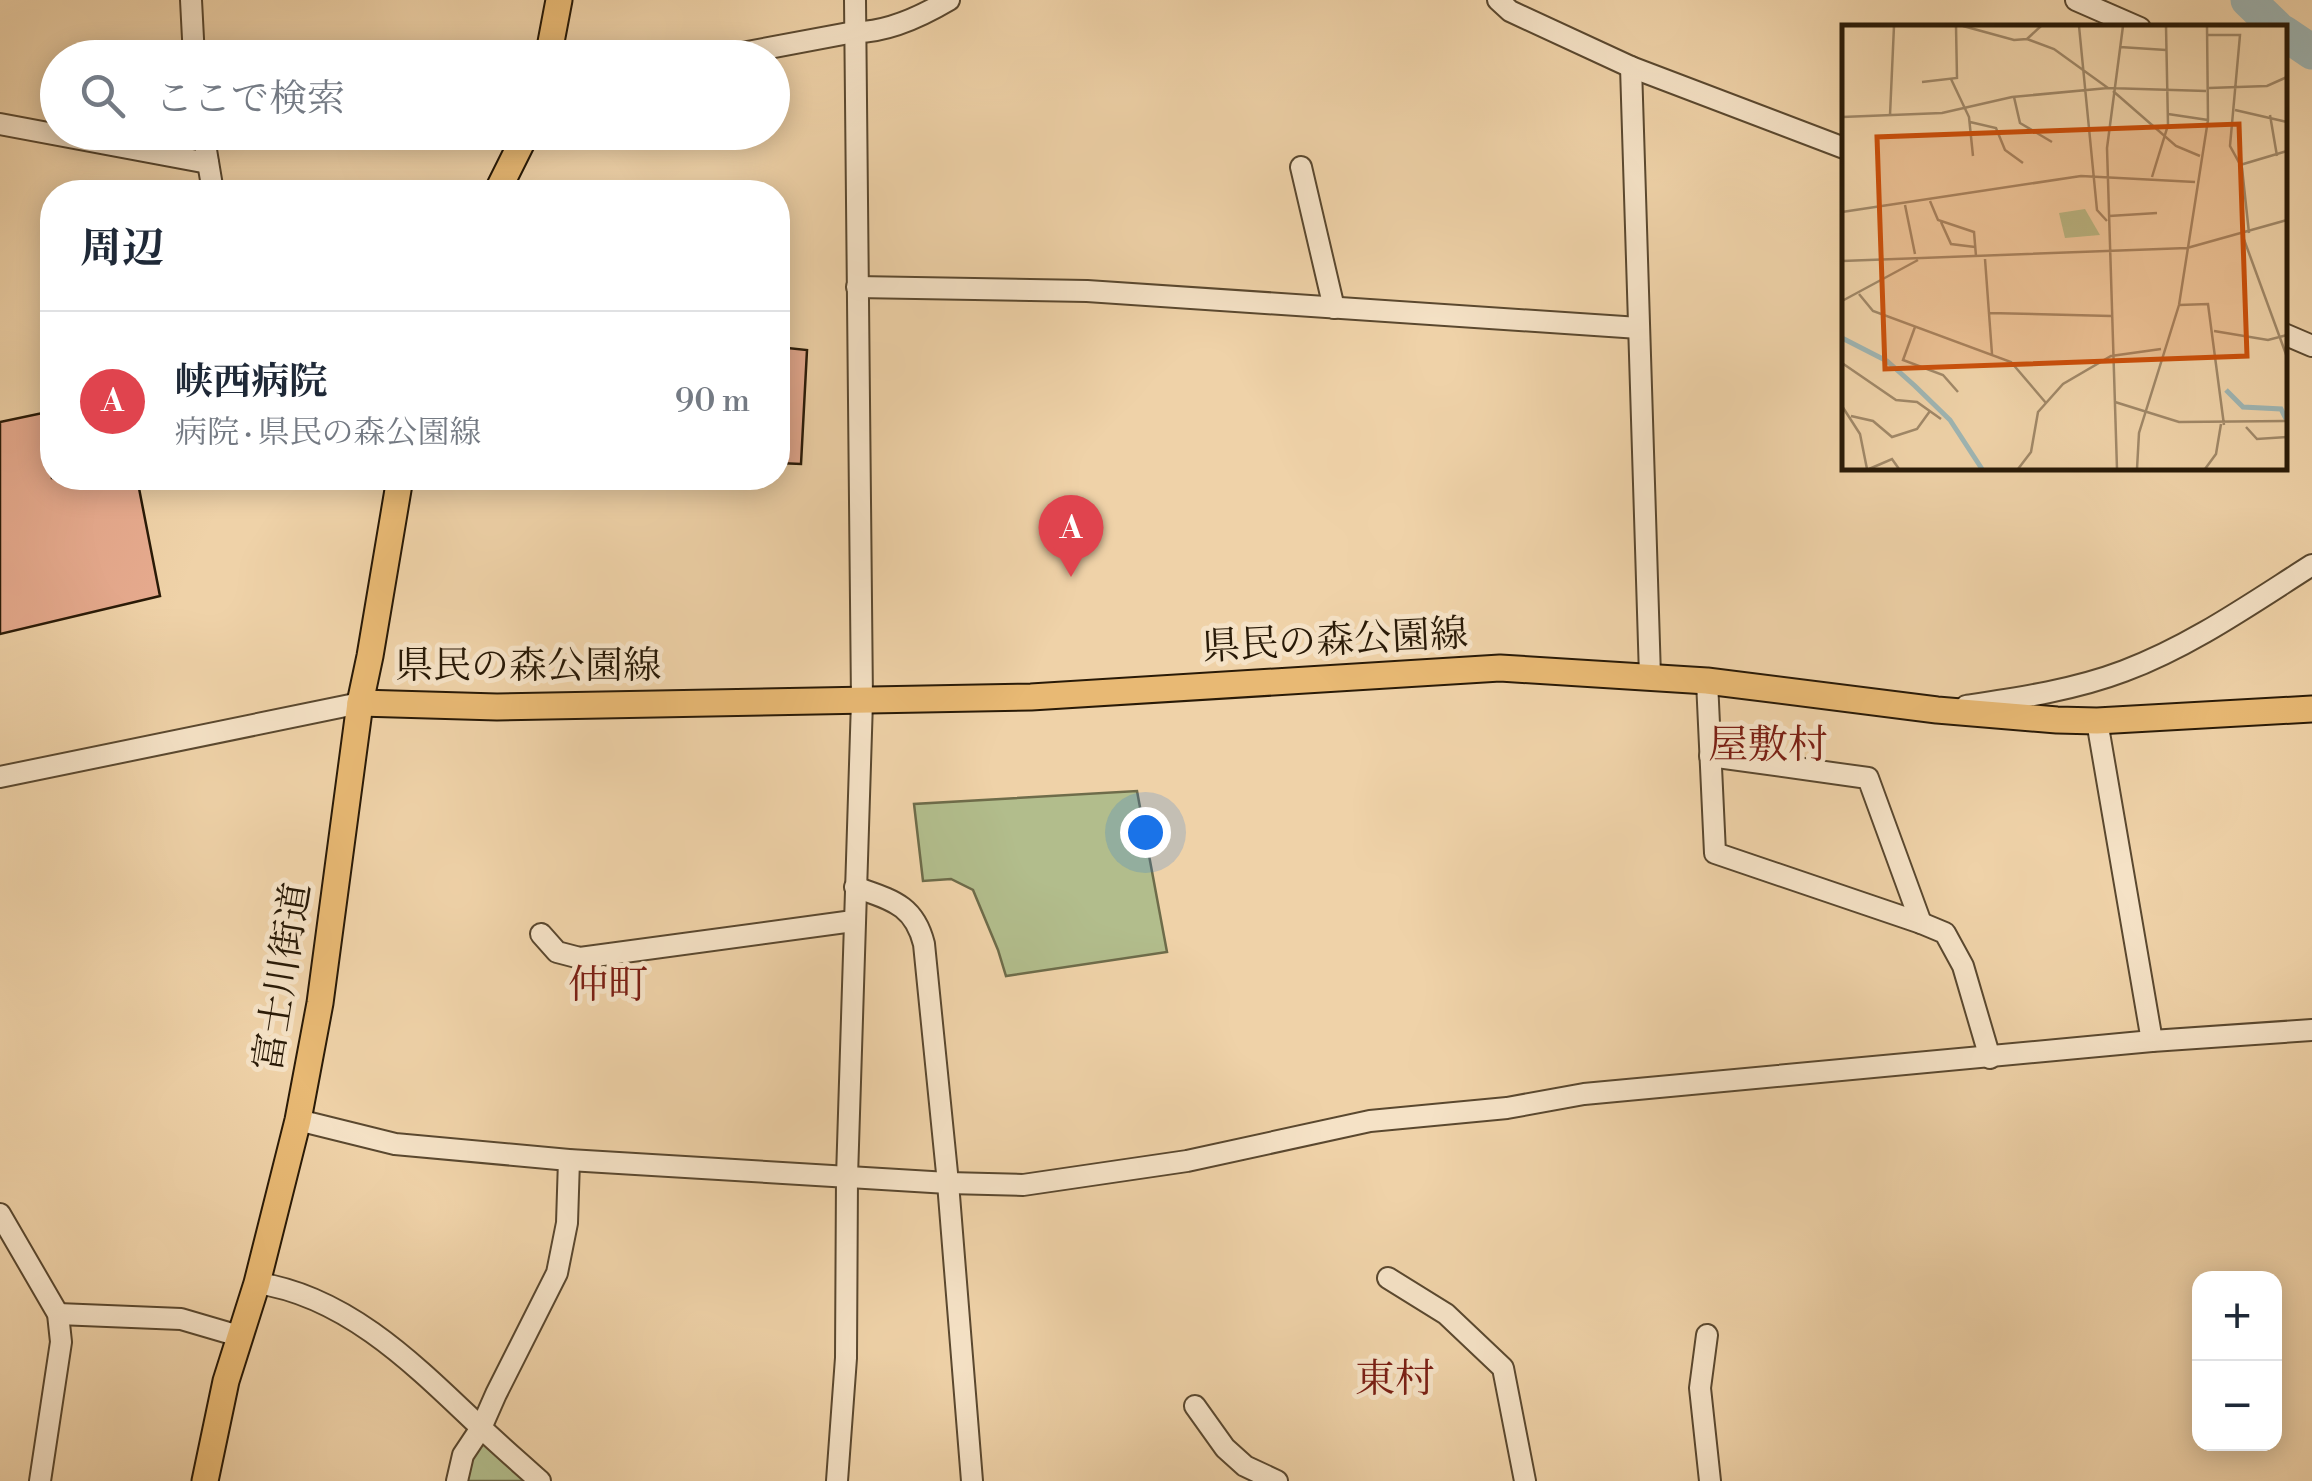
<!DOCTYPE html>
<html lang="ja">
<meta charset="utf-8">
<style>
body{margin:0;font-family:"Libre Bodoni","Noto Serif JP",serif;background:#f6f6f7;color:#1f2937}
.controls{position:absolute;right:30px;bottom:30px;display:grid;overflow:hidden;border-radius:20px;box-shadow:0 5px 25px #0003}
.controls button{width:90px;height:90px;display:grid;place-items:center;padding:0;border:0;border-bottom:2px solid #e0e1e3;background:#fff;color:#1f2937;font:50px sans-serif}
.you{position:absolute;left:1145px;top:832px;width:35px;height:35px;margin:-25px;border:8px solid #fff;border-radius:50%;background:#1a73e8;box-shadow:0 0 0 15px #1a73e833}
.badge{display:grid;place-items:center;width:65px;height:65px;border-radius:50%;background:#d93025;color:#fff;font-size:32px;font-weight:700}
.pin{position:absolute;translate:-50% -82px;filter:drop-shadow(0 2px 5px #0008)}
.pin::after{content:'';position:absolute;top:52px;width:35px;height:30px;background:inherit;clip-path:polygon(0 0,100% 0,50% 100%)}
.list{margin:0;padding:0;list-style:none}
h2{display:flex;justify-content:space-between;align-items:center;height:130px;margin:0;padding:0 40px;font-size:42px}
h2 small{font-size:32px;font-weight:400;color:#747a83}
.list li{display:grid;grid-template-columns:65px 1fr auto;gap:30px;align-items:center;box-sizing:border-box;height:180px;padding:0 40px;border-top:2px solid #e0e1e3}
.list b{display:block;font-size:38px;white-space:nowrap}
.list p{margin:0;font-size:32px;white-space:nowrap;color:#747a83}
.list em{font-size:32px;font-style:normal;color:#747a83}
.icon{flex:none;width:55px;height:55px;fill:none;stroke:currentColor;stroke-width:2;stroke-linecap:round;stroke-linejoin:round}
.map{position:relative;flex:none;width:2312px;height:1481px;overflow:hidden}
.search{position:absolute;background:#fff;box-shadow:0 5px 25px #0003;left:40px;top:40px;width:750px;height:110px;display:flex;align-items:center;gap:25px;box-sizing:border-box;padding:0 35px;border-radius:55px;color:#747a83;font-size:38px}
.panel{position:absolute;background:#fff;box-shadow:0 5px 25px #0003;left:40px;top:180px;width:750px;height:310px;border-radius:40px}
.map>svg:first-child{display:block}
.green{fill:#b2bd8c;stroke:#6e6c4a;stroke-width:2.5}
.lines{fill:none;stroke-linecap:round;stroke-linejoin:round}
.river{stroke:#9eb5b3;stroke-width:35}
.building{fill:#e7ab8f;stroke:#291a07;stroke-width:2.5}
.minor-casing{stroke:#5a482f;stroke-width:24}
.major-casing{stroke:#291a07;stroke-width:29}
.minor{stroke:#f5e2c6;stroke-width:20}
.major{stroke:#e8b974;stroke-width:25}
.labels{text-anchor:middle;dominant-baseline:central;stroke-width:10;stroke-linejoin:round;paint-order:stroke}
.street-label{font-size:38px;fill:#291a07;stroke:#f5e2c6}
.neighbourhood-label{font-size:40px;fill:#7a1f14;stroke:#f5e2c6}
.inset-river{fill:none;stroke:#9eb5b3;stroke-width:5}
.inset-road{fill:none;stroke:#a08868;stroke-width:2.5}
.view{fill:#cb500b;fill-opacity:0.15;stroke:#cb500b;stroke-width:5}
.inset-edge{fill:none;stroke:#291a07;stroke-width:5}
</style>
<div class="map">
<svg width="2312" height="1481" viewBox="0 0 2312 1481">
<rect width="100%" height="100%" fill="#efd2a8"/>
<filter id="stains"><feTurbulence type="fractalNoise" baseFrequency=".002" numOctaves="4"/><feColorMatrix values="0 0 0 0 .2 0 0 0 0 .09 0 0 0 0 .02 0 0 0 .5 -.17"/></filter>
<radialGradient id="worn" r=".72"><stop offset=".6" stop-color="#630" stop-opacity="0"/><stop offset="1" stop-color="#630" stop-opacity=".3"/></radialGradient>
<!-- green -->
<g class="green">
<path d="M1137 791 1167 952 1006 976 998 950 973 890 951 879 923 881 914 804Z"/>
<path d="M484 1438 535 1481H463L469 1458Z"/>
</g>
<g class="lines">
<!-- river -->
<g class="river">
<path d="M2248 0 2277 28"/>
<path d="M2284 33 2312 52"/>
</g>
</g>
<!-- building -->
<g class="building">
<path d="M778 347 807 350 801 464 778 463Z"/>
<path d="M52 411V478H137L160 596 0 634V422Z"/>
</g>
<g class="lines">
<defs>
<g id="minor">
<path d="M191 0 194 58"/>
<path d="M1498 0 1510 11 1631 67 1844 148"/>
<path d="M2076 0 2140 28"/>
<path d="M715 58 854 32C887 33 922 16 949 0"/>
<path d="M1631 67 1650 676"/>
<path d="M0 124 208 163"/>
<path d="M203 132 213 192"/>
<path d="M1301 167 1334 308"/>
<path d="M857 287 1087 291 1639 328"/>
<path d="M2284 334 2312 346"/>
<path d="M1707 681 1715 853 1921 923 1945 933 1963 966 1990 1058"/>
<path d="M1966 706C2019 698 2074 690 2124 671 2191 646 2252 603 2312 565"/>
<path d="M2097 721 2152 1041"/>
<path d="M1710 756 1868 778 1921 923"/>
<path d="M0 777 360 703"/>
<path d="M855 887C891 900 914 904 924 944L948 1183 972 1481"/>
<path d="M541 934 557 952 580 958 853 921"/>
<path d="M298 1120 395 1144 569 1160 948 1183 1023 1185 1187 1161 1370 1121 1507 1108 1584 1094 2152 1041 2312 1030"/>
<path d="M0 1214 58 1314 61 1342 40 1481"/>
<path d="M1388 1278 1446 1314 1503 1368 1525 1481"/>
<path d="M257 1283C346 1296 414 1364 476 1423 497 1443 519 1462 540 1481"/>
<path d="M58 1314 181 1319 239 1336"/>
<path d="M1707 1335 1700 1388 1710 1481"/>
<path d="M1195 1406 1225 1448 1245 1466 1277 1481"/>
<path d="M457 1481 463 1455 481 1428 496 1394 557 1273 567 1223 569 1160"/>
<path d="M837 1481 846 1358 847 1177 862 701 855 0"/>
</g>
<g id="major">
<path d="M548 58 559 0"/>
<path d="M497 192 527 132"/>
<path d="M360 703 497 707 1031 697 1500 668 1707 681 1937 710 2057 720 2097 721 2312 709"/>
<path d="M205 1481 226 1381 257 1283 298 1120 320 1003 360 703 370 656 400 478"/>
</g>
</defs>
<!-- minor casing -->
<use href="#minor" class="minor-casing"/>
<!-- major casing -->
<use href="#major" class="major-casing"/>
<!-- minor -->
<use href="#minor" class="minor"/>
<!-- major -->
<use href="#major" class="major"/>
</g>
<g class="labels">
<!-- street labels -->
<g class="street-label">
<text transform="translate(1335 641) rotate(-3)">県民の森公園線</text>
<text x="528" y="666">県民の森公園線</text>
<text transform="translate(283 977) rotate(-81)">富士川街道</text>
</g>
<!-- neighbourhood labels -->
<g class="neighbourhood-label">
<text x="1768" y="746">屋敷村</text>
<text x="608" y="986">仲町</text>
<text x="1395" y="1380">東村</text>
</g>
</g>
<!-- overview -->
<g transform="translate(1842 25)">
<rect width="445" height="445" fill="#efd2a8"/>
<path d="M243 184 258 210 223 213 217 188Z" fill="#b2bd8c"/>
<path class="inset-river" d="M0 313 45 336 73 361 108 395 140 444M384 365 401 382 439 384 444 394"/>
<path class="inset-road" d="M121 1 172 15 185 14 199 1M237 1 255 185 265 196M366 10H398L388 121 400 143 407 208M185 14 212 24 266 63M278 22 324 25M109 54 127 92 131 131M80 57 115 53 114 1M367 63 425 61 445 52M271 66 334 121 358 131M172 72 178 98 210 117M393 85 445 97M326 89 366 95M48 90 52 1M428 90 435 131M0 92 100 88 170 72 266 63 364 66M128 97 154 103 163 125 181 138M398 140 445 126M310 152 326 100 324 1M88 176 96 195 132 207 134 231M63 180 73 229M0 187 239 151 353 157M267 191 315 188M99 197 109 219 133 222M400 209 445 332M345 223 445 195M143 234 150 329M0 236 345 223M17 269 31 286 169 337 204 378M0 276 76 235M337 280 366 279 382 400M147 288 269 291M73 302 61 335 101 350 116 367M372 306 426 315 445 310M0 338 54 375 75 377 99 394M273 377 337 397 445 396M0 381 18 409 25 444M9 391 31 396 50 412 75 404 88 386M404 402 415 414 445 412M27 444 50 434 57 444M176 444 189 427 196 387 221 359 269 331 319 324M275 444 265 123 281 1M295 444 297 408 337 280 366 95 365 1M363 444 374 429 379 399"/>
<path class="view" d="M397 99 405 331 43 344 35 112Z"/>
<rect width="445" height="445" class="inset-edge"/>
</g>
<rect width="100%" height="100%" filter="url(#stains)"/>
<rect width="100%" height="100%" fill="url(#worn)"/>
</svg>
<div class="controls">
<button>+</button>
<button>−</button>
</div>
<div class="you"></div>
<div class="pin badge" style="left:1071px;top:577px;background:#e0444e">A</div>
<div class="search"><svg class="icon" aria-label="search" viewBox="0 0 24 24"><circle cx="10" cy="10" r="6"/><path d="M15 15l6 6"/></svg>ここで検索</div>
<section class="panel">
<h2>周辺<small></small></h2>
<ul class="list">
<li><span class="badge" style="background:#e0444e">A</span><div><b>峡西病院</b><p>病院 · 県民の森公園線</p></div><em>90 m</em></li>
</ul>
</section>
</div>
